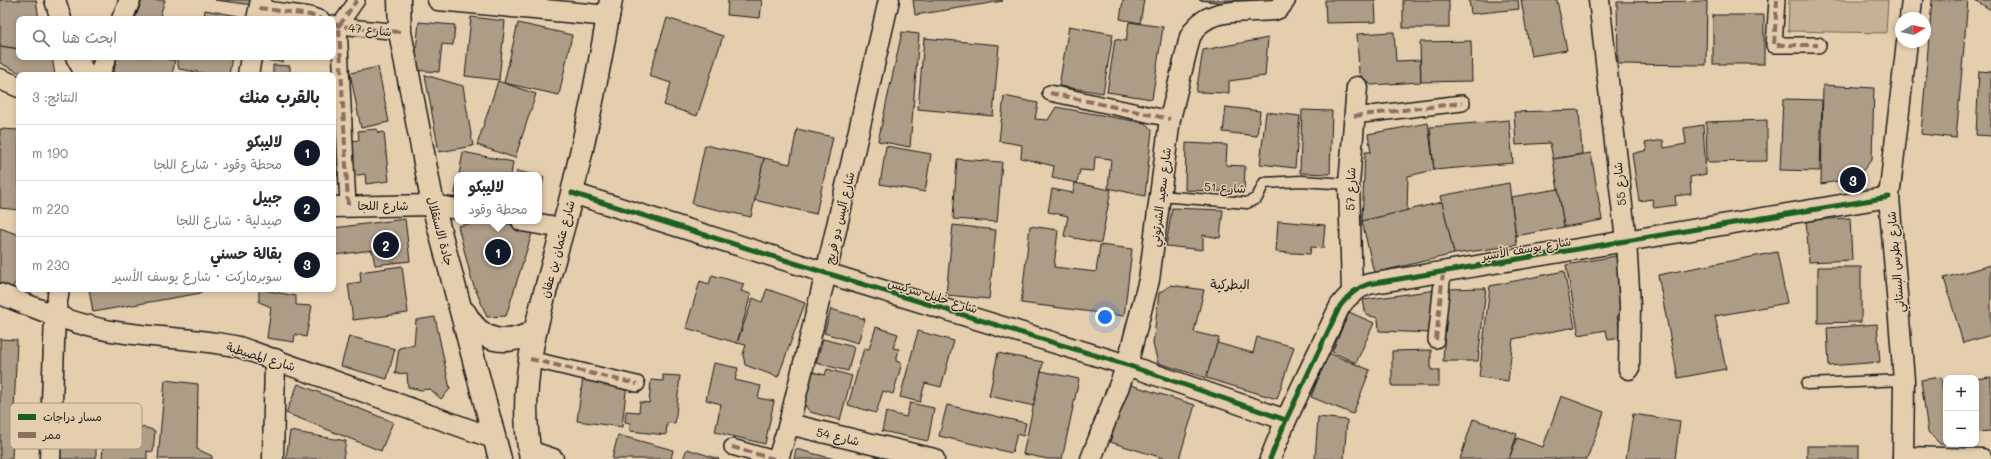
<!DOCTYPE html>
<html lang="ar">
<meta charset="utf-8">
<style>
body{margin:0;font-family:Mali,"Playpen Sans Arabic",sans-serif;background:#f2f2f3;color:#2b2b33;direction:rtl}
.controls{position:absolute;right:12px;bottom:12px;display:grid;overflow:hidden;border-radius:8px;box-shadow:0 2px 6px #0003}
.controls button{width:36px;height:36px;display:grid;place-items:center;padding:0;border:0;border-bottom:1px solid #e1e1e2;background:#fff;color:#2b2b33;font:20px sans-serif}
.compass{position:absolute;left:1895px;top:12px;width:36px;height:36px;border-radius:50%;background:#fff;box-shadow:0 2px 6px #0003;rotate:81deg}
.you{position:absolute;left:1105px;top:317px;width:14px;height:14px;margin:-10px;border:3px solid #fff;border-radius:50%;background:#1a73e8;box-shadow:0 0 0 6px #1a73e833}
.badge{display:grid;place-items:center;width:26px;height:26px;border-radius:50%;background:#111827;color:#fff;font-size:13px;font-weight:700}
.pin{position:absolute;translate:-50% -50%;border:2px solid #fff;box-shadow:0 1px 4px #0006}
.popup{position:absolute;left:454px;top:172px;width:88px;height:52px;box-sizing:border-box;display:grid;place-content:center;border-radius:8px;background:#fff;filter:drop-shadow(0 1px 3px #0005);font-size:13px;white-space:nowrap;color:#7c7c81}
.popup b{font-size:15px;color:#2b2b33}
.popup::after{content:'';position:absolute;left:50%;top:100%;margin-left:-8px;border:8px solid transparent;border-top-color:#fff}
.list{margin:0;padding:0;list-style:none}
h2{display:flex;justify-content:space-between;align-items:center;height:52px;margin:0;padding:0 16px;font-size:17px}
h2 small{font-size:13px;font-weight:400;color:#7c7c81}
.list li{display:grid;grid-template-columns:26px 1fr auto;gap:12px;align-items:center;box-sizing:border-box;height:56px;padding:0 16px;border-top:1px solid #e1e1e2}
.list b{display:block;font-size:15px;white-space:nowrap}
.list p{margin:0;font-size:13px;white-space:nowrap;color:#7c7c81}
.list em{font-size:13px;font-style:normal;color:#7c7c81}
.icon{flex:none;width:22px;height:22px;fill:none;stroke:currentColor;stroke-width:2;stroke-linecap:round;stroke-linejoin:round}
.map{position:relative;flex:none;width:1991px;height:459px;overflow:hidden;direction:ltr}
.search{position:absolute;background:#fff;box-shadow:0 2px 6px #0003;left:16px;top:16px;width:320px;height:44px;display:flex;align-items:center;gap:10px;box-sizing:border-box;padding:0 14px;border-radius:8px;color:#7c7c81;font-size:15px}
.panel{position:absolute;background:#fff;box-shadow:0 2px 6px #0003;left:16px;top:72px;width:320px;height:220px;border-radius:8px;direction:rtl}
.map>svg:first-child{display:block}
.green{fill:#c4b196;stroke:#706659}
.building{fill:#ad9c86;stroke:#1c1c1c}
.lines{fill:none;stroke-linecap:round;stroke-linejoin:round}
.service-casing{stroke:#1c1c1c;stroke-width:13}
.pedestrian-casing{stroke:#1c1c1c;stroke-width:18}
.minor-casing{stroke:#1c1c1c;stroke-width:23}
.secondary-casing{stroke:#1c1c1c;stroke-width:25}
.service{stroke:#e5ceae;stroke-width:10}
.pedestrian{stroke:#e5ceae;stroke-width:15}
.minor{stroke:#e5ceae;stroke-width:20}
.secondary{stroke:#e5ceae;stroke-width:22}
.quiet{stroke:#8d6e63;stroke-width:4;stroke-dasharray:8 4;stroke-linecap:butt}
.cycleway-casing{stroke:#e5ceae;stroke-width:8}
.cycleway{stroke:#1b5e20;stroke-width:5}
.labels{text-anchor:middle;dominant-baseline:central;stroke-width:3;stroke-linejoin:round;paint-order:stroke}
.street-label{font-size:12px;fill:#1c1c1c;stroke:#e5ceae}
.neighbourhood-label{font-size:13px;fill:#1c1c1c;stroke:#e5ceae}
.key{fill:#e5ceae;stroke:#a99982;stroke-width:1}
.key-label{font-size:11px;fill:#1c1c1c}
</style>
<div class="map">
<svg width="1991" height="459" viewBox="0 0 1991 459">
<rect width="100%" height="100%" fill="#e5ceae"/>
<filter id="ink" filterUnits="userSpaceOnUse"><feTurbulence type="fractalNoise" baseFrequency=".025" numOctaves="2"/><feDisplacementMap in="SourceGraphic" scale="8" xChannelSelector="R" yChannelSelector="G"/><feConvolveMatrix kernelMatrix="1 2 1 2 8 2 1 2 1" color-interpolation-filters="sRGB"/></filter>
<g filter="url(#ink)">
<!-- green -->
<path class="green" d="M1789 0H1888L1886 33 1788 31Z"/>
<!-- building -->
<g class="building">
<path d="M0 0H36L39 19H19V49L0 46Z"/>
<path d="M142 0H165L159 19H135Z"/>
<path d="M215 0H254L253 5Z"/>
<path d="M728 0H762L760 18 727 15Z"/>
<path d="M913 0H1002L1003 1 915 15Z"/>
<path d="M1123 0H1144L1140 23 1120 19Z"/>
<path d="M1199 0H1264L1263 8Z"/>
<path d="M1325 0H1375L1376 22 1326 23Z"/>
<rect x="1403" y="0" width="46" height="28"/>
<path d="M1469 0H1518L1519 9 1471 14Z"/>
<path d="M1521 0H1557L1567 50 1531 56Z"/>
<path d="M1932 0H1968L1956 138 1921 134Z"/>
<path d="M1975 0H1991V10Z"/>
<path d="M1707 1 1706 65 1618 64 1617 2Z"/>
<path d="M205 10 239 16V19H204Z"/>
<rect x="1713" y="15" width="51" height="49"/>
<path d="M471 17 505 21 499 80 465 76Z"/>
<path d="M667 18 723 36 697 116 664 105 671 83 649 76Z"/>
<path d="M419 22 455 25 453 45 442 44 439 72 414 70Z"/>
<path d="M1129 22 1163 27 1152 99 1107 92 1115 39 1126 41Z"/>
<path d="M518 23 572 35 559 95 504 83Z"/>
<path d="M1069 26 1113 34 1103 93 1059 86Z"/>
<path d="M902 32 919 34 910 147 878 141Z"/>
<path d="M1394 32 1396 61 1420 60 1421 82 1371 85 1359 74 1357 34Z"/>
<path d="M924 38 999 45 993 116 918 109Z"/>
<path d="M1268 38 1265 76 1229 81V93L1196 92 1203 50Z"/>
<path d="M1471 41 1472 81 1421 82 1420 42Z"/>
<path d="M0 46 19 49V57H52L55 75H24L0 63Z"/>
<path d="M117 57H158L175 61 172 75H113Z"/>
<path d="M176 57H232L229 75H214L179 69Z"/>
<path d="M260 57H284L283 62 260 60Z"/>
<path d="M273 65 290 66V75H265H273Z"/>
<path d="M378 67 389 122 361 128 350 73Z"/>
<path d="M1979 71 1991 72V136L1976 135Z"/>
<path d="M425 75 463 86 473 146 439 152Z"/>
<path d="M498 81 536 94 515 158 477 145Z"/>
<path d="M1823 85 1874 88 1872 159 1857 178 1821 184Z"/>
<path d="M1004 96 1038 103 1035 119 1048 120 1056 107 1145 123 1152 130 1145 196 1108 188 1111 159 1095 157 1094 171 1080 170 1077 183 1052 178 1054 166 1021 158 1022 145 999 141Z"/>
<path d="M1783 99 1822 100 1820 171 1780 170Z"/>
<path d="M1226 107 1260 111 1257 136 1223 132Z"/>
<path d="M1302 110 1332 111 1330 174 1300 173Z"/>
<path d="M1579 110 1582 154 1553 159 1550 143 1516 145 1514 112Z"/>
<path d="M1266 112 1300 116 1295 168 1260 164Z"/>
<path d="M1509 120 1513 163 1434 170 1430 127Z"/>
<path d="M1767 120V161L1707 162 1706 122Z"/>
<path d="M1428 123 1434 170 1408 176 1407 211 1362 221 1365 152H1371L1368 134Z"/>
<path d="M1703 125 1706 174 1690 177 1691 194 1675 196 1676 205 1654 208 1652 199 1639 201 1632 154 1647 150 1645 143 1663 140 1664 148 1686 144 1684 128Z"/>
<path d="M0 129 19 130V210L0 208Z"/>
<path d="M377 129 378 133 384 132 389 181 366 184 365 174 352 176 349 141 359 140 358 131Z"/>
<path d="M797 129 833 137 816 214 754 200 764 158 790 164Z"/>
<path d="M333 136 340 137 337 176 333 178Z"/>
<path d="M1186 143 1227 145 1226 165 1245 166 1244 192 1185 190Z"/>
<path d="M705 145 764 158 751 217 692 204Z"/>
<path d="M886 146 931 154 925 192 880 184Z"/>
<path d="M463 152 513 162 511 175H459Z"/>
<path d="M1591 153 1602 220 1564 227 1553 159Z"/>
<path d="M957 159 1002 162 997 222 953 219Z"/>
<path d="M517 171 534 175H517Z"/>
<path d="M539 176 544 177 539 199Z"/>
<path d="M1075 183 1111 190 1101 243 1064 236 1068 216 1048 212 1052 189 1073 193Z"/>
<path d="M1509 183 1517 245 1454 254 1440 196Z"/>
<path d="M457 184V198H454Z"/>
<path d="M1558 189 1564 227 1516 236 1511 197Z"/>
<path d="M1442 202 1454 254 1374 273 1362 221Z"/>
<path d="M1172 208 1223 210 1220 238 1203 235V250L1166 246Z"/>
<path d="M1850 218 1852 260 1809 262 1806 220Z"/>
<path d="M405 219 410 261 375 265 372 250 335 255 333 228Z"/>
<path d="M482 221 534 227 506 316 487 317 472 281 458 226Z"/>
<path d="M1278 221 1325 225 1323 248 1311 247 1310 254 1276 252Z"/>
<path d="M953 225 996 230 989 299 946 295Z"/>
<path d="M1030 226 1058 230 1054 267 1096 272 1100 245 1132 249 1124 316 1021 303Z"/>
<path d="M0 228 19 235V277L12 288 0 283Z"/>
<path d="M1777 252 1787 303 1715 316 1726 369 1678 378 1658 275Z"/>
<path d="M1621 255 1624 315 1617 316 1621 338 1608 340 1606 330 1579 335 1566 265Z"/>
<path d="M1991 265V335L1963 343 1944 278Z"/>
<path d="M402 266 408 313 353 320 348 284 361 282 360 272Z"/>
<path d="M1818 267H1861V322L1818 323Z"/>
<path d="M1564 271 1575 327 1513 339 1508 381 1479 377 1490 286Z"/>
<path d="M712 275 744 284 741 291 751 294 737 343 686 328 700 281 709 284Z"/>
<path d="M1171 285 1204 290 1194 332 1219 338 1206 378 1158 363 1153 344 1159 293Z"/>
<path d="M1486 288 1478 361H1443L1447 289Z"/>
<path d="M89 289H200L201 293 93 312Z"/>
<path d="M259 289 296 296V305L312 306 306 337 295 334 294 342 267 338 271 307 259 302Z"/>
<path d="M767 289 805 303 778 377 745 365 743 354 746 345 737 343 753 298 762 302Z"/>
<path d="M1436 290 1432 333 1379 331 1378 318 1366 315 1363 300Z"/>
<path d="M831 309 865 319 858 343 824 333Z"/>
<path d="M1349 312 1374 323 1356 363 1332 352Z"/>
<path d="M435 317 450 389 441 399 430 389 421 390 408 387 407 373 395 374 399 348 414 345 416 320Z"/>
<path d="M1877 324 1880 362 1829 366 1827 328Z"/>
<path d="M876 327 898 334 893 348 899 349 896 361 902 363 893 394 883 391 876 413 848 405 864 348 869 349Z"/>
<path d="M918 331 954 341 941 387 925 383 920 402 900 397Z"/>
<path d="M349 336 395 349 387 379 341 366Z"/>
<path d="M1257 337 1294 347 1277 399 1206 378 1217 343 1253 353Z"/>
<path d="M0 339 17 340 12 459H0Z"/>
<path d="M823 339 854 347 848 371 816 363Z"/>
<path d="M1431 350V370H1439V386H1392V351Z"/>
<path d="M998 353 1043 362 1034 406 989 396Z"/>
<path d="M1328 353 1370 370 1353 414 1311 397Z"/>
<path d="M714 363 738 368 735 380 761 386 758 398 774 401 765 444 715 432 721 404 706 400Z"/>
<path d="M827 369 852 376 840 420 810 412 804 404 813 372 825 375Z"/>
<path d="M1041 371 1079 379 1062 459H1048L1023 454Z"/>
<path d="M663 375 680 376 675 424 667 423 666 435 630 431V423L625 422 626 411 639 412 640 402 649 403 651 380 663 381Z"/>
<path d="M583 377 627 383 622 427 577 421Z"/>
<path d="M1941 377 1944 400 1946 399V444H1940L1928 432 1921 380Z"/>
<path d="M1991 377V431L1976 432V379Z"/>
<path d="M165 380 198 384 197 449 212 456V459H158Z"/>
<path d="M298 384 393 422 381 451 286 413Z"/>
<path d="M1128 384 1195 405 1179 459H1166L1110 442Z"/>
<path d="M1561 396 1604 412 1587 459H1509L1517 438 1543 447Z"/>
<path d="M910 403 934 408 928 441 882 431 886 412 906 417Z"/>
<path d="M57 405 90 412 91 431 96 432V459H58Z"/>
<path d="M947 405 1026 423 1023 436 1017 434 1012 453 939 436Z"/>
<path d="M1633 414 1680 421 1675 459H1626Z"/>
<path d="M1318 417 1347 420 1344 459H1315Z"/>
<path d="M1473 419 1517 434 1509 459H1460Z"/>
<path d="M105 422 147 428 155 431 153 452 147 451V459H102L103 445 99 444 100 426H105Z"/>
<path d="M290 431 346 441 343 459H286Z"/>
<path d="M618 435 673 450 671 459H612Z"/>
<rect x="1807" y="446" width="52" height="13"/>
<path d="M687 449 719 459H683Z"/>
<path d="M796 449 834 459H794Z"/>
</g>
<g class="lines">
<defs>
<g id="service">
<path d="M1160 196 1247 203 1257 198 1264 183 1301 181 1349 184"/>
<path d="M1807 384 1904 380"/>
</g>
<g id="pedestrian">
<path d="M1777 0 1774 45H1818"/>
<path d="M259 8 310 15 322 19"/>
<path d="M333 23 339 26 400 32"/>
<path d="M1050 93 1170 119"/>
<path d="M1354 116 1462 103"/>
<path d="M348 205 339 26 357 0"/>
<path d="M1436 340 1443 273"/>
<path d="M530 359 637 384"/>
<path d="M732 447 774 459"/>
</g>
<g id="minor">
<path d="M55 0 61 19"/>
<path d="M438 0 609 16"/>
<path d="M1599 0 1626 241 1630 305 1629 369"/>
<path d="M1910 18 1912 0"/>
<path d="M122 19 130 0"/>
<path d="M257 19 261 0"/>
<path d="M76 57 86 75"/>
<path d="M99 75 106 57"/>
<path d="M248 75 251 57"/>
<path d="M0 79 19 87"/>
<path d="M572 193 826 273 1127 365 1286 420"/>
<path d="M333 207 433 205 457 209"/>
<path d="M522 221 562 228"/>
<path d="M1352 292 1349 184 1357 87"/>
<path d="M0 294C36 308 72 324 111 331 153 338 197 338 239 347L493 438"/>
<path d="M789 424 934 459"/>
<path d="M529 451 553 459"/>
<path d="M1903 457 1982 459"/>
<path d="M50 459 55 315 59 289"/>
<path d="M273 459 275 359"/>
<path d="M778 459 789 424 826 273 889 0"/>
<path d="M1091 459 1127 365 1149 280 1170 119 1190 37C1205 5 1244 13 1274 10L1279 8 1285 0"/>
<path d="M1270 459 1286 420 1340 306C1348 295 1356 288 1369 284L1889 197"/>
<path d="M1903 459 1904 380 1889 197 1907 42"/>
</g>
<g id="secondary">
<path d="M399 0 400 32 433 205 500 459"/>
<path d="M465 313C481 343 506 346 534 332"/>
<path d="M531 459C512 367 552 280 572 193 587 129 600 64 611 0"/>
</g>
</defs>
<!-- service casing -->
<use href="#service" class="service-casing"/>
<!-- pedestrian casing -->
<use href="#pedestrian" class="pedestrian-casing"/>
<!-- minor casing -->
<use href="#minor" class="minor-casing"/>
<!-- secondary casing -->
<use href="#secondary" class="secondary-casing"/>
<!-- service -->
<use href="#service" class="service"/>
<!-- pedestrian -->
<use href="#pedestrian" class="pedestrian"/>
<!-- minor -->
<use href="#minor" class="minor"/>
<!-- secondary -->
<use href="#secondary" class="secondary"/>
<!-- quiet -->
<g class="quiet">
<path d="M1777 0 1774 45H1818"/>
<path d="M259 8 310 15 322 19"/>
<path d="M333 23 339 26 400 32"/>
<path d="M1050 93 1170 119"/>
<path d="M1354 116 1462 103"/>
<path d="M348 205 339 26 357 0"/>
<path d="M1436 340 1443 273"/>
<path d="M530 359 637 384"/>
<path d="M732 447 774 459"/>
</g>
<defs>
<g id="cycleway">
<path d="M572 193 826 273 1127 365 1286 420"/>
<path d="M1270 459 1286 420 1340 306C1348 295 1356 288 1369 284L1889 197"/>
</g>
</defs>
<!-- cycleway casing -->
<use href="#cycleway" class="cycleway-casing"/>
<!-- cycleway -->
<use href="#cycleway" class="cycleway"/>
</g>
</g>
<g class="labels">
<!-- street labels -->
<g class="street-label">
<text transform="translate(370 29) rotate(6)">شارع 47</text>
<text transform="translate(1619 184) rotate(-96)">شارع 55</text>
<text transform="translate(1225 187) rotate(3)">شارع 51</text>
<text transform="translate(1350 189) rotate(-89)">شارع 57</text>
<text transform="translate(1160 197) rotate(-83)">شارع سعيد الشرتوني</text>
<text x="383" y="205">شارع اللجا</text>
<text transform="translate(839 218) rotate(-77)">شارع أليس دو فريج</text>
<text transform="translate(441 231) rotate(75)">جادة الاستقلال</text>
<text transform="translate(1526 248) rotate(-10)">شارع يوسف الأسير</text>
<text transform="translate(557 249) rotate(-75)">شارع عثمان بن عفان</text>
<text transform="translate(1895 262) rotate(-95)">شارع بطرس البستاني</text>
<text transform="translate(933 295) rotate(17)">شارع خليل سركيس</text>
<text transform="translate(261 356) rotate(17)">شارع المصيطبة</text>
<text transform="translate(838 436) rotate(13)">شارع 54</text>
</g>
<!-- neighbourhood labels -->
<g class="neighbourhood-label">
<text x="1230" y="283">البطركية</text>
</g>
</g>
<!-- legend -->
<rect x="10" y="403" width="132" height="46" rx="6" class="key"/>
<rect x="18" y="414" width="18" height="6" fill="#1b5e20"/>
<rect x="18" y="432" width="18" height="6" fill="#8d6e63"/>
<g class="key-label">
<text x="43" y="421">مسار دراجات</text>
<text x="43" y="439">ممر</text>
</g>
</svg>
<div class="controls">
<button>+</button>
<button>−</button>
</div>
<svg class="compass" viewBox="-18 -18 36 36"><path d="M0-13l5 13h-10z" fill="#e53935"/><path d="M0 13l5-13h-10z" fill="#7c7c81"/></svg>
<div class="you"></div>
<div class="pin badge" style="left:498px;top:252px">1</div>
<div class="popup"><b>لاليبكو</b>محطة وقود</div>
<div class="pin badge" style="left:386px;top:245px">2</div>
<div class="pin badge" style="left:1853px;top:180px">3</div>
<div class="search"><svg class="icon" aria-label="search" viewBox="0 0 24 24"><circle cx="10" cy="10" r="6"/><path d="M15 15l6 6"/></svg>ابحث هنا</div>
<section class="panel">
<h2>بالقرب منك<small>النتائج: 3</small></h2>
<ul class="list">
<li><span class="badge">1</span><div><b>لاليبكو</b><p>محطة وقود · شارع اللجا</p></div><em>190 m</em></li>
<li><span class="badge">2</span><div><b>جبيل</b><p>صيدلية · شارع اللجا</p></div><em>220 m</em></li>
<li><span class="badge">3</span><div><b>بقالة حسني</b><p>سوبرماركت · شارع يوسف الأسير</p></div><em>230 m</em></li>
</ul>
</section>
</div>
